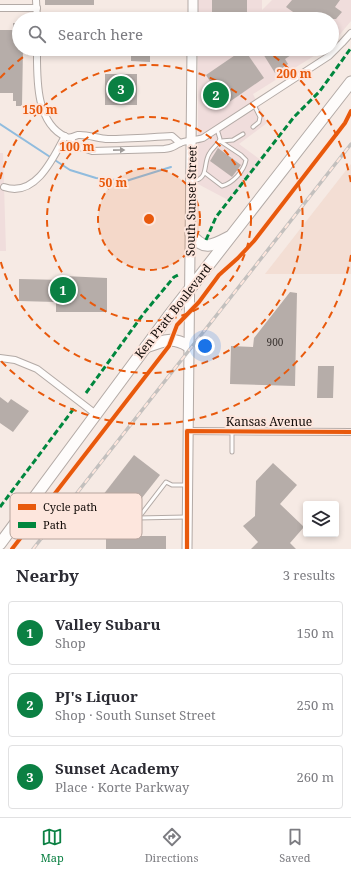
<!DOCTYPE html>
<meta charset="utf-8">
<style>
body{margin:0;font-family:"Noto Serif",serif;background:#f7f7f7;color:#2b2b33}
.controls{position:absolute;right:12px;bottom:12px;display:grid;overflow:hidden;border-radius:4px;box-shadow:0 2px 6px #0003}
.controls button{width:36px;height:36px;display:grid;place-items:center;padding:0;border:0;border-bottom:1px solid #e1e1e2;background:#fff;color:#2b2b33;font:20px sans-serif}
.you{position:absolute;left:205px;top:346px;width:14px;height:14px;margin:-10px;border:3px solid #fff;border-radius:50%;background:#1a73e8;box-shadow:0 0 0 6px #1a73e833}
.badge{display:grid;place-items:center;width:26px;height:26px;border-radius:50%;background:#0b8043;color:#fff;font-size:13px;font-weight:700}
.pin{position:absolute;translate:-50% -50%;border:2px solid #fff;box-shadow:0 1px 4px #0006}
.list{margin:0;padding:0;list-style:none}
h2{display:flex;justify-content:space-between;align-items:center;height:52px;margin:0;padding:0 16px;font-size:17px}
h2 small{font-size:13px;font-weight:400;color:#7c7c81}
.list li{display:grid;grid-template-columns:26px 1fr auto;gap:12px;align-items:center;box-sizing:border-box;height:64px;margin:0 8px 8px;padding:0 8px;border:1px solid #e1e1e2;border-radius:4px}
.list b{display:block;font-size:15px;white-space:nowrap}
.list p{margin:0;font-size:13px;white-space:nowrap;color:#7c7c81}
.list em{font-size:13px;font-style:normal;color:#7c7c81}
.icon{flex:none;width:22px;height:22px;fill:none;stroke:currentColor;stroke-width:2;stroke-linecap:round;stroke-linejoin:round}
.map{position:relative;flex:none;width:351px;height:549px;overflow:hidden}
.search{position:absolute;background:#fff;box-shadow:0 2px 6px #0003;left:12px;right:12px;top:12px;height:44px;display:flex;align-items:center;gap:10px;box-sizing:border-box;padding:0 14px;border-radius:22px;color:#7c7c81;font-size:15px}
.sheet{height:268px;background:#fff}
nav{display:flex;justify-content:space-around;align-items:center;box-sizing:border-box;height:56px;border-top:1px solid #e1e1e2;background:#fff;font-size:11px;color:#7c7c81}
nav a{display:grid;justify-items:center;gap:2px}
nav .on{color:#0b8043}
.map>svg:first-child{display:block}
.commercial{fill:#f0dddc}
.built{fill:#f3ded4}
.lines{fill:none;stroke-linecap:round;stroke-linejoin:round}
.stream{stroke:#90bcde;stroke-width:2}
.building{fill:#b6ada9}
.lane-casing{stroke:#b3aaa6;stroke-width:5}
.street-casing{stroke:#b3aaa6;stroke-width:8}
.secondary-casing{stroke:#b3aaa6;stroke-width:11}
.highway-casing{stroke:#b3aaa6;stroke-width:13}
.lane{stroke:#fefcfb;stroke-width:3}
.street{stroke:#fefcfb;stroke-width:6}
.secondary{stroke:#fefcfb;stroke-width:9}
.highway{stroke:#fefcfb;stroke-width:11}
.rail-casing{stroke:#c3c0be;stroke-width:3.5}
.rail{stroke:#fde6dd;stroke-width:2;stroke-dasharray:6;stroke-linecap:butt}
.quiet{stroke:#00873e;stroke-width:3;stroke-dasharray:6 3;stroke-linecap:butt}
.cycleway-casing{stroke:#fde6dd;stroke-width:6}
.cycleway{stroke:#e8590c;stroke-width:4}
.oneway{fill:#9f9b99}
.ring{fill:none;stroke:#e8590c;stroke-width:2;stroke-dasharray:7 5}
.labels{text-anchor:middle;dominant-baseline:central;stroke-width:4;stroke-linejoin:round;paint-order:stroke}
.number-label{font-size:10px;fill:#3a3330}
.street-label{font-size:12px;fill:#110a07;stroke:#fde6dd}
.key{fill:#fde6dd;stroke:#b6a49d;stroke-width:1}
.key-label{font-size:11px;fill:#110a07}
.centre{fill:#e8590c;stroke:#fde6dd;stroke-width:2}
.ring-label{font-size:12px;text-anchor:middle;font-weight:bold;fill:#e8590c;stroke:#fde6dd;stroke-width:4;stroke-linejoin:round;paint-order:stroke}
</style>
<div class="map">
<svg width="351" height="549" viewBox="0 0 351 549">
<rect width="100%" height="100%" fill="#f6eae4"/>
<!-- commercial -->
<g class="commercial">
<path d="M198 0H262V10L272 0H351V21L332 44V19H198Z"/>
<path d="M198 49H325L253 94 267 123 239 144 262 161 230 201 198 184Z"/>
<path d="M0 153H3L6 251H0Z"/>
</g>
<!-- built -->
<path class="built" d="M351 164V274H265Z"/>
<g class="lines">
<!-- stream -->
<path class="stream" d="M0 124 70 170 96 178 126 181 171 167"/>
</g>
<!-- building -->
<g class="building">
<rect x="45" y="0" width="49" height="5"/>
<rect x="212" y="0" width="35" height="19"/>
<path d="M292 0H340L335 7 342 12 336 19H303L286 7Z"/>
<rect x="132" y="12" width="19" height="7"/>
<path d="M13 23H19V49H23L22 106H16V101H13V93H0V30H13Z"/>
<path d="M131 49H150V62L131 61Z"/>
<path d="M244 49 264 78 225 105 206 75Z"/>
<path d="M260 49H300L285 59 288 64 275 73Z"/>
<rect x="105" y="74" width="32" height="31"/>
<path d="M218 148 241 165 232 177 210 161Z"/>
<path d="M64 276 107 278V312H56V302L19 301V279L64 280Z"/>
<path d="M290 292 297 293 295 386 230 384 231 346 253 347 254 338Z"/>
<path d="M318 366H334L333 398H317Z"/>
<path d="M0 397 8 403 11 399 29 411 13 432 0 423Z"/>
<path d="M134 455 160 475 123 522 120 523 96 504Z"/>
<path d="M273 463 297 485 280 504 304 527 290 543 296 549H251L258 542 243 526 255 516 256 481Z"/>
<rect x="106" y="536" width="60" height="13"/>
</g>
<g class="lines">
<defs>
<g id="lane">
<path d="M253 127 259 122 260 117 254 105"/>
<path d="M221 141 233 140 243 134"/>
<path d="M205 173 222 186C233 183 244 171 246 160L241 155 220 141"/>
<path d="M193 181C209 179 203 164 209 154 212 148 218 145 220 139L217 129"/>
<path d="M232 431V452"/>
<path d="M93 516 107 526 133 525 166 482 172 485H187"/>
<path d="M138 518 186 517"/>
</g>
<g id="street">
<path d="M36 0 37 19"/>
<path d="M0 8H37"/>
<path d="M37 49C37 77 35 123 66 137 72 139 73 136 78 135 87 134 99 139 108 139 129 139 151 137 172 136L180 143"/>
<path d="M71 138 74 145 92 151 164 149C174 148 172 147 180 143 184 141 197 140 203 138L329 56 342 43 351 33"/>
<path d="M4 187C35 198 53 159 65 136"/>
<path d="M0 358 15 360 37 369 97 415"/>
<path d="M187 431 351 432"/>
</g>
<g id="secondary">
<path d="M193 19V0"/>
<path d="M187 549 192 49"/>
</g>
<g id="highway">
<path d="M191 234C203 251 212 246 229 237"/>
<path d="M146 347C162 341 173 336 188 346"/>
<path d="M0 544 168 317 351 82"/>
</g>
</defs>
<!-- lane casing -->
<use href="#lane" class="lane-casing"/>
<!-- street casing -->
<use href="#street" class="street-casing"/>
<!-- secondary casing -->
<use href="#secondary" class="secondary-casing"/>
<!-- highway casing -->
<use href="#highway" class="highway-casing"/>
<!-- lane -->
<use href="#lane" class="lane"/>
<!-- street -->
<use href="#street" class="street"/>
<!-- secondary -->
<use href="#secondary" class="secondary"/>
<!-- highway -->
<use href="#highway" class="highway"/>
<defs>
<path id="rail" d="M33 549 351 144"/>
</defs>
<!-- rail casing -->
<use href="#rail" class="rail-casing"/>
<!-- rail -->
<use href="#rail" class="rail"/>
<!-- quiet -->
<g class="quiet">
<path d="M206 240 216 217 294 117 320 91 351 48"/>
<path d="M86 393 144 313 174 277 178 275"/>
<path d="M0 507 75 407"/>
</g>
<defs>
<g id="cycleway">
<path d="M12 549 169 346 177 325 199 302 219 275 238 258 254 241 345 123 351 111"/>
<path d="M187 549V431L351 432"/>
</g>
</defs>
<!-- cycleway casing -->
<use href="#cycleway" class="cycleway-casing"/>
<!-- cycleway -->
<use href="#cycleway" class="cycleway"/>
</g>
<!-- one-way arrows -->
<defs><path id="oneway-solid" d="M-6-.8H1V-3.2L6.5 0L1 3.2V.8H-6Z"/></defs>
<use class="oneway" href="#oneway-solid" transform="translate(119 150) rotate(-1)"/>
<!-- distance rings -->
<circle cx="149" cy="219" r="51" fill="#e8590c" fill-opacity=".12"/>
<g class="ring">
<circle cx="149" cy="219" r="51"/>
<circle cx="149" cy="219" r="102"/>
<path d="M0 179A154 154 0 1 1 0 259"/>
<path d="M351 255A205 205 0 0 1 0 360M0 78A205 205 0 0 1 34 49M105 19A205 205 0 0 1 193 19M264 49A205 205 0 0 1 351 183"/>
</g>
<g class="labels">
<!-- number labels -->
<g class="number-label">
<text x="275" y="342">900</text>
</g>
<!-- street labels -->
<g class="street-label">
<text transform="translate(191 201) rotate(-89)">South Sunset Street</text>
<text transform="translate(173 311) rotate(-52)">Ken Pratt Boulevard</text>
<text x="269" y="421">Kansas Avenue</text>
</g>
</g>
<!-- legend -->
<rect x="10" y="493" width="132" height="46" rx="6" class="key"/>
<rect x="18" y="504" width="18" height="6" fill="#e8590c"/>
<rect x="18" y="522" width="18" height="6" fill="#00873e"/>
<g class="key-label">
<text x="43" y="511">Cycle path</text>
<text x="43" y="529">Path</text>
</g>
<circle cx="149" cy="219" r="6" class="centre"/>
<g class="ring-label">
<text x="294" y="78">200 m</text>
<text x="40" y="114">150 m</text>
<text x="77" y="151">100 m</text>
<text x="113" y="187">50 m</text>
</g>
</svg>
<div class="controls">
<button><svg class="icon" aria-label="layers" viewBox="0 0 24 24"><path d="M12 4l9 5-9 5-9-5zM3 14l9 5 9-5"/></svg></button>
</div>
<div class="you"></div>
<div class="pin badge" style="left:63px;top:290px">1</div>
<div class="pin badge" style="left:216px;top:95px">2</div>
<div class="pin badge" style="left:121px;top:89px">3</div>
<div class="search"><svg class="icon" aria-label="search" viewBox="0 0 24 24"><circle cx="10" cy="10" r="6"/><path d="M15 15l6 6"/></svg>Search here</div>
</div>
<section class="sheet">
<h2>Nearby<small>3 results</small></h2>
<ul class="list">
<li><span class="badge">1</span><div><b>Valley Subaru</b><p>Shop</p></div><em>150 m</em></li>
<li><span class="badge">2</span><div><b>PJ's Liquor</b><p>Shop · South Sunset Street</p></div><em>250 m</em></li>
<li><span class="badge">3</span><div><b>Sunset Academy</b><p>Place · Korte Parkway</p></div><em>260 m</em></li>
</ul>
</section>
<nav>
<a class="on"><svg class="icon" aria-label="map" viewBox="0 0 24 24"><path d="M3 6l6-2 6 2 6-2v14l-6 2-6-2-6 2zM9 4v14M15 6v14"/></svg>Map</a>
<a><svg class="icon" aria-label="directions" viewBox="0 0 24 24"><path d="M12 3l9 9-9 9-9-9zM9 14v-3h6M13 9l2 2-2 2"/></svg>Directions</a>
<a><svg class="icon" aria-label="saved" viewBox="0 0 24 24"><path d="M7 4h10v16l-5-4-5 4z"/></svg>Saved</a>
</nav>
